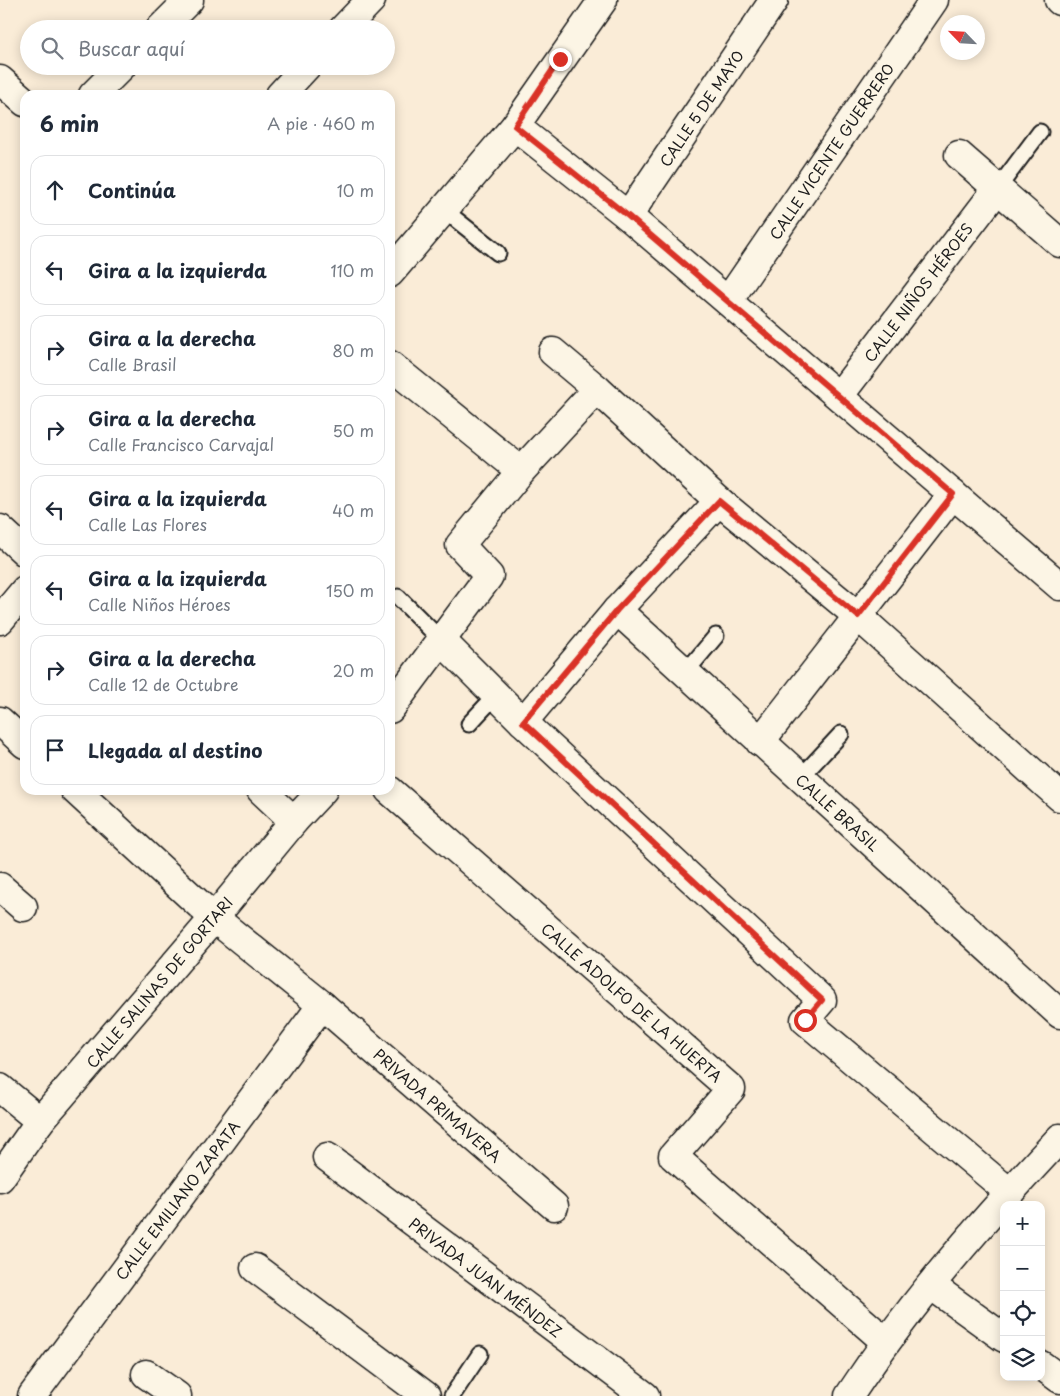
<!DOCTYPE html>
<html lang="es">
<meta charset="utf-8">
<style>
body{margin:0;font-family:"Playpen Sans",sans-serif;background:#f6f6f7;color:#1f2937}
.controls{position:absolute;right:15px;bottom:15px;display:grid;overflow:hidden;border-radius:10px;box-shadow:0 2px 12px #0003}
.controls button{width:45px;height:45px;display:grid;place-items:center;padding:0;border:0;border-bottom:1px solid #e0e1e3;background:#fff;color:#1f2937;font:25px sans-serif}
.compass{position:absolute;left:940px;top:15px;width:45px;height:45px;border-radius:50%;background:#fff;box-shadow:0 2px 12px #0003;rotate:295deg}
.stop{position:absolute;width:15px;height:15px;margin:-11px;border:4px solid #d93025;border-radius:50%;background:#fff}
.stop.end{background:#d93025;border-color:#fff;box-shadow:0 1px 5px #0008}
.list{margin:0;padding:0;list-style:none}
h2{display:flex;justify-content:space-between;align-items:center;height:65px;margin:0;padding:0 20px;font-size:21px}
h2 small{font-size:16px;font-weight:400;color:#747a83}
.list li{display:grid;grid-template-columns:32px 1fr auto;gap:15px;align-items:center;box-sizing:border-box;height:70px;margin:0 10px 10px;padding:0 10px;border:1px solid #e0e1e3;border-radius:15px}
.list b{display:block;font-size:19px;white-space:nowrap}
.list p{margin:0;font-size:16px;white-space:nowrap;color:#747a83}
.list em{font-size:16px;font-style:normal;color:#747a83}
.icon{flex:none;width:28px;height:28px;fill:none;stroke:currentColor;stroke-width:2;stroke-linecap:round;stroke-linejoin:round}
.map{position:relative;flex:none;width:1060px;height:1396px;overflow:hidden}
.search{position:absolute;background:#fff;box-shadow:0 2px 12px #0003;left:20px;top:20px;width:375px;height:55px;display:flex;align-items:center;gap:12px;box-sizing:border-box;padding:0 18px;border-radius:28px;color:#747a83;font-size:19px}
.panel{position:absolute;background:#fff;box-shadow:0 2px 12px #0003;left:20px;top:90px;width:375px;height:705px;border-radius:15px}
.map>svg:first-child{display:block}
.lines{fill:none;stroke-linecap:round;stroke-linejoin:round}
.lane-casing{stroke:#1c1c1c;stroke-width:19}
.street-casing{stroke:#1c1c1c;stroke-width:31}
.secondary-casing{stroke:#1c1c1c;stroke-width:31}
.lane{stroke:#fcf5e5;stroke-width:15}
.street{stroke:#fcf5e5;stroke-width:28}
.secondary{stroke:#fcf5e5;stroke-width:28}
.route{stroke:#d93025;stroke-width:6}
.labels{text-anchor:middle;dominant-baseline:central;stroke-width:5;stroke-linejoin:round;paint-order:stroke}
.street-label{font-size:15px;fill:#1c1c1c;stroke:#fcf5e5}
</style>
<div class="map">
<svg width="1060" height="1396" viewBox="0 0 1060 1396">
<rect width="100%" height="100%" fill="#faecd7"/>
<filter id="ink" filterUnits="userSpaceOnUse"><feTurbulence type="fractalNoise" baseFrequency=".02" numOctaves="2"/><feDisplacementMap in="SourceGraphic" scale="10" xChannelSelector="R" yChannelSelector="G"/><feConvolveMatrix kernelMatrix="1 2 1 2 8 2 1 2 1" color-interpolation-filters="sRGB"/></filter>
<g filter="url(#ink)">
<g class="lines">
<defs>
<g id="lane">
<path d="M998 188 1040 132"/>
<path d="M444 210 498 253"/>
<path d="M398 597 441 640"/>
<path d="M685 673 716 636"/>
<path d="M469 724 496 695"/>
<path d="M800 778 841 734"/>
<path d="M452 1396 480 1354"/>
</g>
<g id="street">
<path d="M1059 0 1060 1"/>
<path d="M160 29 189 0"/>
<path d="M343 29 371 0"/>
<path d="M0 80 25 102"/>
<path d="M93 95 122 66"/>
<path d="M280 95 307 66"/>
<path d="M959 155 1060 243"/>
<path d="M628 216 774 0"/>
<path d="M728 301 934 0"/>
<path d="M553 352 597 389 719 501 858 616 1060 797"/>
<path d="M390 365 521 471"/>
<path d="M839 396 998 188"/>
<path d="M0 529 25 552"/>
<path d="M617 610 1060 1014"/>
<path d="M441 640 523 722 822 1000 805 1020 1009 1192"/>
<path d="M390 709 489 576 460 545 521 471 597 389"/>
<path d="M0 721 25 744"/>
<path d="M523 722 617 610 719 501"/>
<path d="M760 742 953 494"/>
<path d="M75 790 214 918 322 1005 554 1206"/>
<path d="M261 790 294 821"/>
<path d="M389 790 731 1089 673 1156 885 1341"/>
<path d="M0 887 23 907"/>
<path d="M0 1088 40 1121"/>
<path d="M327 1157 645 1396"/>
<path d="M0 1178 40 1121 214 918 294 821 323 790"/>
<path d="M255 1268 426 1396"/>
<path d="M146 1374 177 1396"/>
<path d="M32 1396 322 1005"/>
</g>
<g id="secondary">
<path d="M515 126 628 216 1060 586"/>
<path d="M390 273 515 126 603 0"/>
<path d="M0 620 25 590"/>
<path d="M932 1286 1004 1338"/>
<path d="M1041 1365 1060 1379"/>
<path d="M849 1396C910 1303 984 1219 1060 1138"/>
</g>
</defs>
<!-- lane casing -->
<use href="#lane" class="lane-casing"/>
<!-- street casing -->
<use href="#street" class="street-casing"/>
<!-- secondary casing -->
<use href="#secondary" class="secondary-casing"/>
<!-- lane -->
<use href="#lane" class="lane"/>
<!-- street -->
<use href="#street" class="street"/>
<!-- secondary -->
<use href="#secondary" class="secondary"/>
</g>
</g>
<g class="lines" filter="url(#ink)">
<!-- route -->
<path class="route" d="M560 59 515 126 628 216 953 494 858 616 719 501 617 610 523 722 822 1000 805 1020"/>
</g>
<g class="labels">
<!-- street labels -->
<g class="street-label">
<text transform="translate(701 108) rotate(-56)">CALLE 5 DE MAYO</text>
<text transform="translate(831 151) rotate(-56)">CALLE VICENTE GUERRERO</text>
<text transform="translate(918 292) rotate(-53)">CALLE NIÑOS HÉROES</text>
<text transform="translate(838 812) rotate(42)">CALLE BRASIL</text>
<text transform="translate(159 982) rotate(-50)">CALLE SALINAS DE GORTARI</text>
<text transform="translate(632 1002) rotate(41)">CALLE ADOLFO DE LA HUERTA</text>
<text transform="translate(438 1105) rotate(41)">PRIVADA PRIMAVERA</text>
<text transform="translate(177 1200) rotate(-53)">CALLE EMILIANO ZAPATA</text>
<text transform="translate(486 1277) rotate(37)">PRIVADA JUAN MÉNDEZ</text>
</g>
</g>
</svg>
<div class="controls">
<button>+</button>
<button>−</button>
<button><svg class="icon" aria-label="locate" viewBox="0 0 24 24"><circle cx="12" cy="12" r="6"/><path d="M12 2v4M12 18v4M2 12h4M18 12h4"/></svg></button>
<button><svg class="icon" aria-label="layers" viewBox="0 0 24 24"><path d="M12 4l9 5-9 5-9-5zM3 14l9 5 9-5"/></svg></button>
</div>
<svg class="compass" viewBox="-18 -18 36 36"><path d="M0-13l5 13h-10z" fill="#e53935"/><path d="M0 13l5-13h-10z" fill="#747a83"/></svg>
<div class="stop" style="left:805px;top:1020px"></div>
<div class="stop end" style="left:560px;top:59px"></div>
<div class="search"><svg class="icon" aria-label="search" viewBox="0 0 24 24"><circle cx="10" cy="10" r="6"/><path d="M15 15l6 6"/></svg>Buscar aquí</div>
<section class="panel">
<h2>6 min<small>A pie · 460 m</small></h2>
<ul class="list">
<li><svg class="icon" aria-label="ahead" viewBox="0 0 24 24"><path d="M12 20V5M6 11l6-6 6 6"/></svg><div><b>Continúa</b></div><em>10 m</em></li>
<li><svg class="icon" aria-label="left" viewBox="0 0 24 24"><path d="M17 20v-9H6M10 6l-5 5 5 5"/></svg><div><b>Gira a la izquierda</b></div><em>110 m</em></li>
<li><svg class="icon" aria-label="right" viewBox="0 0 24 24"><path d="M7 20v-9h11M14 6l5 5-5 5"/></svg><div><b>Gira a la derecha</b><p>Calle Brasil</p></div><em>80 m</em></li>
<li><svg class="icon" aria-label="right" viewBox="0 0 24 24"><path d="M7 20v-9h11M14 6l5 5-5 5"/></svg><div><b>Gira a la derecha</b><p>Calle Francisco Carvajal</p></div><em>50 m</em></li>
<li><svg class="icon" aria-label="left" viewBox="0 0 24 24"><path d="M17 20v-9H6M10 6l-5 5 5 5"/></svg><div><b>Gira a la izquierda</b><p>Calle Las Flores</p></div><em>40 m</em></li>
<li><svg class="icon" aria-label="left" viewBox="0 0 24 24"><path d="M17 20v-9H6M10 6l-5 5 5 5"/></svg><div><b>Gira a la izquierda</b><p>Calle Niños Héroes</p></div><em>150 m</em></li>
<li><svg class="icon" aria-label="right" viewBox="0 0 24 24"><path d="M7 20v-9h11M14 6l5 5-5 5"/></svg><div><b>Gira a la derecha</b><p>Calle 12 de Octubre</p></div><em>20 m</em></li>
<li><svg class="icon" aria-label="arrive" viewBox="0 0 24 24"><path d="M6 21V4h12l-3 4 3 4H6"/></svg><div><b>Llegada al destino</b></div></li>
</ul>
</section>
</div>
